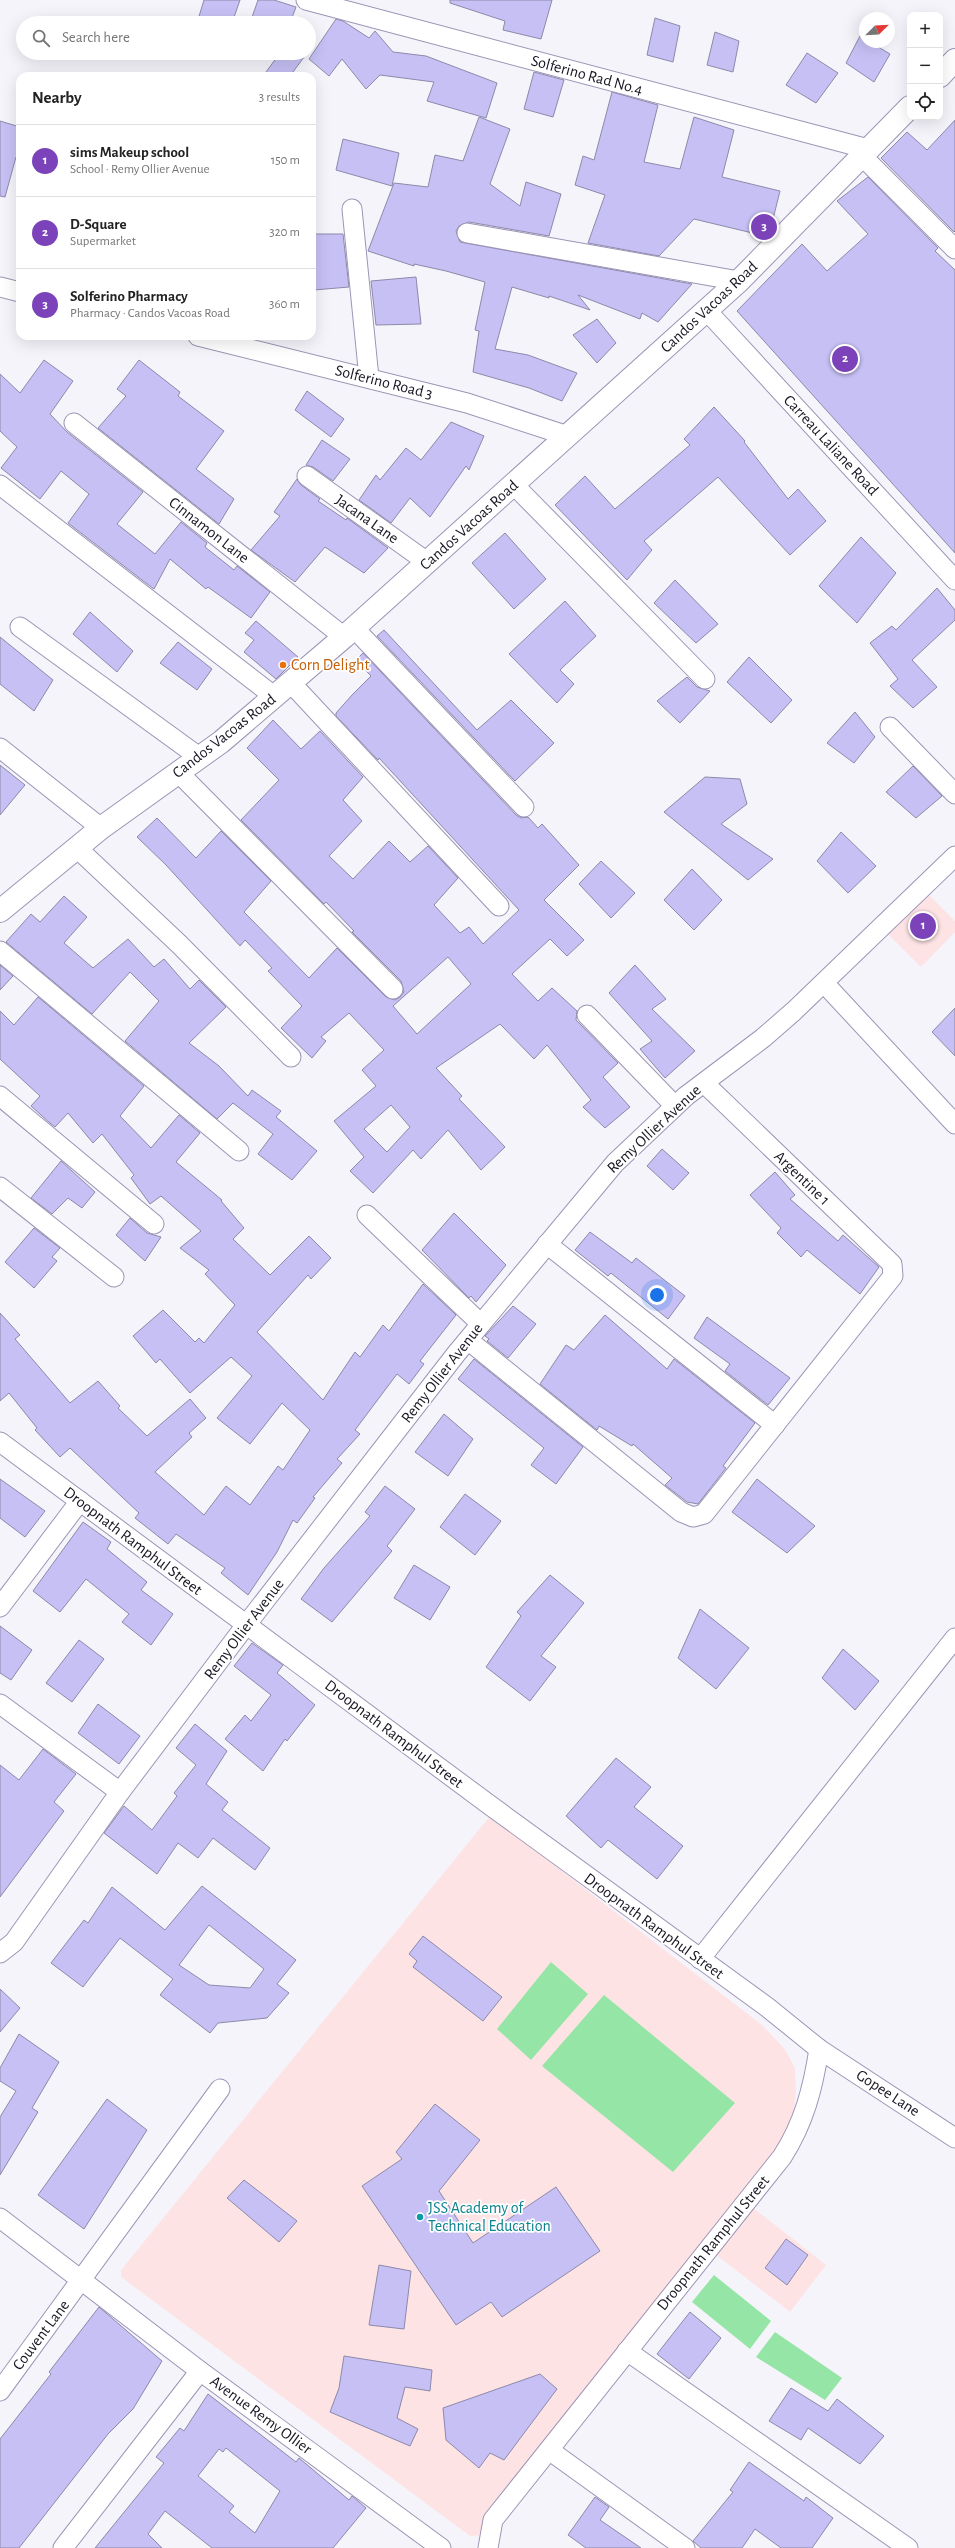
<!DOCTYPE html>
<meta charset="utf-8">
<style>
body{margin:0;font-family:"Alegreya Sans",sans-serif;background:#f2f2f2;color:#222}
.controls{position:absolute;right:12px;top:12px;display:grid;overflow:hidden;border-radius:8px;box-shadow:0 4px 16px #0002}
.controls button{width:36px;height:36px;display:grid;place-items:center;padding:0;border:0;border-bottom:1px solid #e0e0e0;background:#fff;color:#222;font:20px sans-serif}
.compass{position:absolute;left:859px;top:12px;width:36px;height:36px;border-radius:50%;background:#fff;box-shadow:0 4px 16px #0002;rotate:66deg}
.you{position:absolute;left:657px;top:1295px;width:14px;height:14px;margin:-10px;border:3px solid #fff;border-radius:50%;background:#1a73e8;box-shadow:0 0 0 6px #1a73e833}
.badge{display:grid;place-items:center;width:26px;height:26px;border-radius:50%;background:#7b42b9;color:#fff;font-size:13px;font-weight:700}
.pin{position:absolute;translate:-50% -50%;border:2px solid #fff;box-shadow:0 1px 4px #0006}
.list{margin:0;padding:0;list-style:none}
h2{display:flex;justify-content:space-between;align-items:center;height:52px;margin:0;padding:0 16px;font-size:17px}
h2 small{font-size:13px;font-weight:400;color:#767676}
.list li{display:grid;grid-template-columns:26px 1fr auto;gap:12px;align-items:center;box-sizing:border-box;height:72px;padding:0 16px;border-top:1px solid #e0e0e0}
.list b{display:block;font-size:15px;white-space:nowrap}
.list p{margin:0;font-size:13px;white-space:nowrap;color:#767676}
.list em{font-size:13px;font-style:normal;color:#767676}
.icon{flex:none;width:22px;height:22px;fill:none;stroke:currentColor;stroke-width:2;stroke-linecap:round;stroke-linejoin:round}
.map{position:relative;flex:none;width:955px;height:2548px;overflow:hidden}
.search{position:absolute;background:#fff;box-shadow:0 4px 16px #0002;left:16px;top:16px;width:300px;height:44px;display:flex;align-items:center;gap:10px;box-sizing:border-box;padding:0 14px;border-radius:22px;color:#767676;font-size:15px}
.panel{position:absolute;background:#fff;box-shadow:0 4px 16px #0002;left:16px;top:72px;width:300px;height:268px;border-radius:12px}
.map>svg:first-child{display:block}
.education{fill:#fee3e5}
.green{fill:#95e5a6}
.building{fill:#c6c0f4;stroke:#8c89aa;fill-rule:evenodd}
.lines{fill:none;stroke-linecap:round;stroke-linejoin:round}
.street-casing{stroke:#9d94b5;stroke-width:21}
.secondary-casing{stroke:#9d94b5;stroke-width:24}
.street{stroke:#fff;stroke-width:19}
.secondary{stroke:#fff;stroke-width:22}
.food-dot{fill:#e8710a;stroke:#fff;stroke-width:1.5}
.culture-dot{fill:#0f9aa8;stroke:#fff;stroke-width:1.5}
.labels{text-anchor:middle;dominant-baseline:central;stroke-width:3.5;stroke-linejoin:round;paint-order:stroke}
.street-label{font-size:16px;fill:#181521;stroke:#fff}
.food-label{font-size:16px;fill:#c56008;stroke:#fff;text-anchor:start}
.culture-label{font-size:16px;fill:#0d838f;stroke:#fff;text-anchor:start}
</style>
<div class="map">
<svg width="955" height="2548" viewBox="0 0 955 2548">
<rect width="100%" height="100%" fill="#f5f4fb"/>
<!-- education -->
<g class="education">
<path d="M927 893 955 921V932L921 967 886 932Z"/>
<path d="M490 1816 762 2025 784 2048 795 2068 796 2091 793 2118 786 2145 486 2535 470 2536 121 2277V2270Z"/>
<path d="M752 2207 826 2265 790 2312 715 2254Z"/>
</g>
<!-- green -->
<g class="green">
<path d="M551 1962 588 1994 531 2060 497 2029Z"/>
<path d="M604 1995 735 2103 673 2172 542 2066Z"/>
<path d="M714 2275 771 2321 750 2349 692 2302Z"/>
<path d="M775 2332 842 2378 825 2400 756 2357Z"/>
</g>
<!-- building -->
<g class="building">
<path d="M204 0H240L232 23H197Z"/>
<path d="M258 0H274L296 7 290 23H250Z"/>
<path d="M450 0H552L541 39 503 30 505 21 450 3Z"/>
<path d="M655 18 680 26 673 62 647 55Z"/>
<path d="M336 19 343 21 369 38 375 31 393 52 426 56 497 83 486 118 427 101 434 82 380 75 366 89 342 59 329 76 309 59Z"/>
<path d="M715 32 739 41 733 72 707 65Z"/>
<path d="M860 36 865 39V42H870L890 54 874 82 846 63Z"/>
<path d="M280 53H307L290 76H263Z"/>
<path d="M807 53 838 73 816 103 786 85Z"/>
<path d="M534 72 564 80 553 117 524 109Z"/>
<path d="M612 92 658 105 644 162 680 169 694 117 734 130 722 177 780 191 770 231 765 236 694 219 659 256 588 243 605 195 575 185 583 156 594 160Z"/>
<path d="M479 117 510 129 490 184 520 206 526 182 561 194 549 236 469 222 459 226 456 231 460 242 692 284 658 322 642 313 640 319 578 295 590 310 549 296V298L512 287 495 349 528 355 577 373 562 401 529 388 473 372 479 331 475 330 485 282 446 271 414 264V266L368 251 394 183 428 187 435 155 463 161Z"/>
<path d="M955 120V231L954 232 881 158 907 132 927 150Z"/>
<path d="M0 121 20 127V158L16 157 5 197 0 196Z"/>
<path d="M343 139 399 153 392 186 336 170Z"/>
<path d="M868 177 938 248 935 251 955 270V553L737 311 802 244 827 271 868 234 837 201Z"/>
<path d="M312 234H343L349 287 314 290Z"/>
<path d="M416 277 421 324 376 325 371 281Z"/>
<path d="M597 319 616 343 597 363 573 335Z"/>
<path d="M44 360 73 381 50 414 67 432 143 492 117 524 155 554 181 522 207 543 205 547 234 570 237 566 270 592 251 618 208 587 206 589 170 559 154 589 142 580 68 523 89 494 61 471 40 499 1 468 17 447 0 431V374L20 393Z"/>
<path d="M139 360 180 392 178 396 224 431 196 469 234 499 219 524 98 428 126 396 117 389Z"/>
<path d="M307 391 344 419 331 437 295 410Z"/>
<path d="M714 407 745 441 744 442 788 499 798 489 826 521 790 555 718 477 644 541 652 550 627 580 555 505 585 476 615 509 690 445 684 439Z"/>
<path d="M451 422 484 436 469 470 466 466 430 517 410 498 391 523 359 500 376 475 380 480 406 448 421 460Z"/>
<path d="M322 440 350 459 333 481 313 467 306 465Z"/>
<path d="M297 479 301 485 320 499 318 501 346 520 347 518 388 548 364 573 325 547 295 582 251 550 280 516 274 512Z"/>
<path d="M505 533 546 579 514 609 472 563Z"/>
<path d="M861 537 896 573 857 623 819 586Z"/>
<path d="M675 580 718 624 696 643 654 603Z"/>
<path d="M937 588 955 610V620L912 660 937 687 913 708 890 686 898 679 870 643 892 626 896 630Z"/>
<path d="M565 601 596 636 560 670 574 684 557 703 509 654Z"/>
<path d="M90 612 133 651 117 672 73 634Z"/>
<path d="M256 621 298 657 276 679 244 652 254 640 245 633Z"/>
<path d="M384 630 477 730 511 700 554 743 515 781 377 636Z"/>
<path d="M0 637 53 680 34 711 0 684Z"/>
<path d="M178 642 212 669 197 690 160 663Z"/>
<path d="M363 653 516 815 521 818 528 817 538 828 542 824 579 865 544 900 584 940 567 956 550 939 512 974 538 1001 552 988 577 1011 576 1020 618 1063 603 1077 630 1107 605 1128 583 1107 591 1100 547 1045 534 1059 500 1024 436 1068 462 1096 459 1099 505 1147 481 1170 448 1130 421 1159 413 1150 373 1193 350 1171 364 1157 334 1121 376 1086 362 1070 384 1050 349 1013 321 1037 326 1041 312 1058 281 1028 302 1006 268 971 272 968 245 940 240 946 166 865 137 837 157 818 196 858 221 831 271 881 244 912 309 978 337 948 386 997 395 1000 400 997 404 992 401 981 352 932 354 931 326 902 324 904 241 820 279 780 247 748 273 720 301 749 320 731 363 777 343 800 362 821 329 856 353 879 389 841 410 862 428 846 458 878 434 905 460 933 469 927 483 944 519 910 379 758 378 760 336 716V713L352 695 371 676 356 660ZM448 957 471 984 417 1034 393 1006ZM391 1105 410 1127 387 1152 364 1129Z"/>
<path d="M749 657 792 700 771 723 727 682Z"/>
<path d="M687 677 697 687 710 691 680 723 657 701Z"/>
<path d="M855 712 875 737 854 763 827 743Z"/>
<path d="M0 765 25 785 0 815Z"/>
<path d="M913 766 942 796 916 818 886 792Z"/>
<path d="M705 777 740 779 747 804 721 824 773 859 748 880 664 812Z"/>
<path d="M841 832 876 866 848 893 817 861Z"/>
<path d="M601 861 635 893 611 918 579 884Z"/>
<path d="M692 869 722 900 694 930 664 900Z"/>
<path d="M64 896 87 917 64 943 93 968 128 939 154 967 164 959 190 989 199 980 226 1007 189 1043 219 1066 248 1096 252 1090 281 1111 276 1117 317 1151 292 1180 258 1154 273 1134 233 1103 217 1119 125 1041 159 1001 130 972 92 1014 6 942 31 914 40 922Z"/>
<path d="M0 965 13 976 0 990Z"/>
<path d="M635 965 666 999 652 1009 695 1051 665 1078 640 1049 652 1041 609 993Z"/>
<path d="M38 997 144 1086 120 1116 151 1148 179 1115 200 1133 176 1162 222 1200 221 1201 244 1228 233 1239 270 1275 309 1236 331 1258 311 1279 308 1275 257 1332 323 1400 355 1352 360 1357 383 1325 389 1331 423 1284 456 1315 420 1361 424 1364 409 1384 397 1374 355 1430 360 1434 337 1459 342 1463 313 1497 315 1498 297 1523 293 1520 277 1552 248 1595 221 1573 225 1568 176 1534 168 1544 135 1518 139 1513 70 1448 60 1457 35 1430 37 1428 9 1393 0 1401V1313L20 1335 15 1339 70 1403 98 1381 120 1406 118 1408 147 1436 190 1399 206 1418 189 1433 192 1437 155 1472 204 1515 226 1486 250 1505 278 1466 283 1470 310 1430 282 1403 250 1444 217 1418 252 1376 231 1357 190 1393 160 1359 156 1363 133 1336 163 1310 195 1342 199 1338 204 1343 235 1305 205 1274 209 1270 180 1248 201 1231 161 1196 150 1204 131 1178 134 1175 102 1134 93 1143 68 1113 55 1127 50 1123 31 1106 40 1096 0 1059V1011L14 1025Z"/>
<path d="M955 1008V1056L932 1032Z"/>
<path d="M662 1149 689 1173 673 1190 647 1166Z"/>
<path d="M61 1161 95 1192 82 1208 68 1198 52 1214 31 1198Z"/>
<path d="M775 1172 795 1195 790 1199 838 1241 843 1235 879 1267 860 1294 807 1250 801 1257 777 1233 781 1228 750 1195Z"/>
<path d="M454 1213 506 1265 476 1302 471 1296 469 1298 422 1250Z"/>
<path d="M130 1218 147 1233 161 1237 145 1261 116 1235Z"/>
<path d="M34 1228 60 1248 52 1257 57 1261 34 1288 5 1262Z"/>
<path d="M590 1232 632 1263 636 1258 685 1296 668 1319 611 1273 608 1276 575 1250Z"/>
<path d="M513 1306 536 1324 508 1358 487 1341 489 1339 485 1336Z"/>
<path d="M605 1315 667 1369 674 1359 755 1423 723 1466 726 1468 698 1504 687 1502 665 1485 672 1478 633 1444 632 1446 599 1426 597 1430 540 1384 566 1345 574 1350Z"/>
<path d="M707 1317 790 1378 768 1405 725 1371 730 1364 694 1338Z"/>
<path d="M474 1359 583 1447 556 1484 531 1465 544 1448 458 1379Z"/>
<path d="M444 1414 473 1439 448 1476 415 1452Z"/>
<path d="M0 1479 45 1511 25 1537 0 1518Z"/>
<path d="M757 1479 815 1526 787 1553 732 1512Z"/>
<path d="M385 1486 415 1509 387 1546 392 1551 332 1622 301 1599 324 1568 370 1516 365 1512Z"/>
<path d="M465 1494 501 1521 475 1555 440 1527Z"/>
<path d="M83 1522 111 1542 107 1549 147 1582 141 1590 173 1614 151 1645 122 1622 129 1614 86 1579 60 1612 33 1591Z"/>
<path d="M414 1565 450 1587 430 1620 394 1598Z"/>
<path d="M550 1575 584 1603 541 1656 556 1667 530 1701 486 1667 521 1616 517 1612Z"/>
<path d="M700 1609 749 1648 716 1689 678 1658Z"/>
<path d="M0 1626 32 1650 11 1680 0 1673Z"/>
<path d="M79 1640 104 1659 72 1702 46 1683Z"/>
<path d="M252 1643 283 1665 277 1673 315 1705 287 1741 285 1739 263 1771 225 1739 245 1715 251 1721 271 1695 234 1666Z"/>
<path d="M843 1649 879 1681 855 1710 822 1678Z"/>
<path d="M98 1704 140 1736 119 1764 78 1733Z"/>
<path d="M195 1724 227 1751 206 1784 228 1802 222 1810 270 1848 255 1870 213 1838 198 1858 178 1843 157 1874 104 1833 124 1806 152 1830 177 1796 174 1793 196 1765 176 1748Z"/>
<path d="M43 1749 76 1774 54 1802 64 1811 0 1897V1765L19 1780Z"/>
<path d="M616 1758 651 1787 634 1807 683 1846 657 1879 608 1840 601 1848 566 1816Z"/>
<path d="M202 1886 296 1960 277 1984 289 1993 267 2018 218 2023 210 2033 160 1995 173 1979 120 1938 83 1987 51 1963 84 1920 88 1923 112 1887 165 1930ZM209 1925 264 1969 250 1988 209 1985 179 1965Z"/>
<path d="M423 1936 502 1997 483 2021 413 1967 417 1961 409 1954Z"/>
<path d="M0 1989 20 2008 0 2032Z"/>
<path d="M19 2034 59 2062 32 2108 38 2112 0 2175V2117L16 2091 0 2081V2068Z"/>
<path d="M107 2099 147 2130 84 2229 38 2195Z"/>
<path d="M435 2104 480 2140 439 2191 473 2243 556 2187 600 2251 502 2317 491 2302 456 2325 362 2186 402 2159 396 2152Z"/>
<path d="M244 2180 297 2221 279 2242 227 2198Z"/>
<path d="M786 2239 808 2255 787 2285 765 2268Z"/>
<path d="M379 2265 411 2271 404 2329 369 2325Z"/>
<path d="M99 2307 162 2361 133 2409 108 2434 19 2548H0V2439L51 2374 49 2372Z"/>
<path d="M690 2312 721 2338 689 2379 657 2354Z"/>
<path d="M344 2356 432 2370 430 2391 405 2387 397 2418 418 2429 410 2446 330 2412 339 2388Z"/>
<path d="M540 2374 557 2389 504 2460 490 2453 479 2468 446 2440 443 2408Z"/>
<path d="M791 2388 828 2411 837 2399 884 2436 860 2464 808 2428 801 2440 769 2421Z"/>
<path d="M208 2394 296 2462 299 2458 349 2500 352 2496 366 2508 333 2548H212L165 2511 148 2534 162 2548H95L164 2463 156 2457 180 2428 184 2431ZM226 2448 280 2491 255 2533 229 2512 234 2506 198 2476 219 2449 223 2452Z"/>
<path d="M749 2462 804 2501 806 2497 833 2518 812 2548H781L755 2529 742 2548H701L693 2541 733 2492 730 2490Z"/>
<path d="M595 2497 609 2507 600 2520 641 2548H586L568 2535Z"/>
</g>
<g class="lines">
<defs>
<g id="street">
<path d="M306 0 868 149"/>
<path d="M862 156 955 249"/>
<path d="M352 209 369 378"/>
<path d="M467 233 739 281"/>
<path d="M0 287 20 292"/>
<path d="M707 311 955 580"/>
<path d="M198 336 467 403 568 436"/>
<path d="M74 423 344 637"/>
<path d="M307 476 427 562"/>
<path d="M0 485 275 697"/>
<path d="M514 485 705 679"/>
<path d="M20 627 199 757"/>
<path d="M354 628 524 807"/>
<path d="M291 683 499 906"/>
<path d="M890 727 955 794"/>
<path d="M0 748 101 828"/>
<path d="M178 772 393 989"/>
<path d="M77 848 179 944 291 1057"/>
<path d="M0 951 239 1151"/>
<path d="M824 983 955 1124"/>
<path d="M587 1015 675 1106"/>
<path d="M0 1096 154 1224"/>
<path d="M0 1187 114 1277"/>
<path d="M367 1215 481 1324"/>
<path d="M547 1244 775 1425"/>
<path d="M468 1340 681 1512 693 1517 704 1514 893 1276 892 1264 704 1083"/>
<path d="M0 1442 491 1806 767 2007 819 2049 955 2138"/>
<path d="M0 1607 80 1501"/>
<path d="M0 1704 120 1792"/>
<path d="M0 1953 14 1942 120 1792 246 1625 456 1354 615 1163 686 1096 763 1038 794 1011 955 856"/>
<path d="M700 1959 955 1638"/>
<path d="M0 2218 200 2371 441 2548"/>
<path d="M627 2351 908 2548"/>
<path d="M0 2391 220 2089"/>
<path d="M549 2450 685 2548"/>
<path d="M63 2548 200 2371"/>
<path d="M488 2548 493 2520 782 2157C804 2123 813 2088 819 2049"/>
</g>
<g id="secondary">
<path d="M940 76 955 60"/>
<path d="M0 911 101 828 221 742 344 637 739 281 910 107"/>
</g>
</defs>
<!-- street casing -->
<use href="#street" class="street-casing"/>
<!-- secondary casing -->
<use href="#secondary" class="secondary-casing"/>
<!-- street -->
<use href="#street" class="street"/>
<!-- secondary -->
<use href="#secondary" class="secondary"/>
</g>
<!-- markers -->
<circle class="food-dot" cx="283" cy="665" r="4"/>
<circle class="culture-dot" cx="420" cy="2217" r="4"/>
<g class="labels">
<!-- street labels -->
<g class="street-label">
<text transform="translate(587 75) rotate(15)">Solferino Rad No.4</text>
<text transform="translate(709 307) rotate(-43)">Candos Vacoas Road</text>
<text transform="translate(384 382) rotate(14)">Solferino Road 3</text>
<text transform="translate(831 445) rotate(47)">Carreau Laliane Road</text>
<text transform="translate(367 519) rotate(35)">Jacana Lane</text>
<text transform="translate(469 525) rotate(-42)">Candos Vacoas Road</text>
<text transform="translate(209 530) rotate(38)">Cinnamon Lane</text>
<text transform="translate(224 736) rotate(-38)">Candos Vacoas Road</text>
<text transform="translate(654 1129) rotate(-43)">Remy Ollier Avenue</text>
<text transform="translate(802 1178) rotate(44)">Argentine 1</text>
<text transform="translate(442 1373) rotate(-52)">Remy Ollier Avenue</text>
<text transform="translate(133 1541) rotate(37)">Droopnath Ramphul Street</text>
<text transform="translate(244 1629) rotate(-53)">Remy Ollier Avenue</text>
<text transform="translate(394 1734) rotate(37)">Droopnath Ramphul Street</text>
<text transform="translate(654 1926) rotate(36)">Droopnath Ramphul Street</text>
<text transform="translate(888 2093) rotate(33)">Gopee Lane</text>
<text transform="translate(713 2243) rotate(-51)">Droopnath Ramphul Street</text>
<text transform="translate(41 2335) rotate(-53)">Couvent Lane</text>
<text transform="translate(261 2415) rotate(36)">Avenue Remy Ollier</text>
</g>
<!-- food labels -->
<g class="food-label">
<text x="291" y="665">Corn Delight</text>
</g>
<!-- culture labels -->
<g class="culture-label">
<text x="428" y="2208">JSS Academy of<tspan x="428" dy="18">Technical Education</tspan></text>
</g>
</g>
</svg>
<div class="controls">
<button>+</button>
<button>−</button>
<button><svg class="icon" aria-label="locate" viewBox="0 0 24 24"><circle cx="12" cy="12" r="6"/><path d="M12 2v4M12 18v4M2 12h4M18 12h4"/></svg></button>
</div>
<svg class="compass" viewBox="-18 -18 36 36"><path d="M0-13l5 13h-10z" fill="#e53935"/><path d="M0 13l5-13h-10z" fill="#767676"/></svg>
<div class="you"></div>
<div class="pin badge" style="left:923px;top:926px">1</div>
<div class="pin badge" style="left:845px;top:359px">2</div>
<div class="pin badge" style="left:764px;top:227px">3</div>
<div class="search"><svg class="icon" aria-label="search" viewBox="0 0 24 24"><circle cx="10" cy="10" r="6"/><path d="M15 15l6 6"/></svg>Search here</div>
<section class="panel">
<h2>Nearby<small>3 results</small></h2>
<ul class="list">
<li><span class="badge">1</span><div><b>sims Makeup school</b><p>School · Remy Ollier Avenue</p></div><em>150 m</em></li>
<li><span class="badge">2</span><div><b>D-Square</b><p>Supermarket</p></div><em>320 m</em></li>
<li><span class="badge">3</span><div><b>Solferino Pharmacy</b><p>Pharmacy · Candos Vacoas Road</p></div><em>360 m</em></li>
</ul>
</section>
</div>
